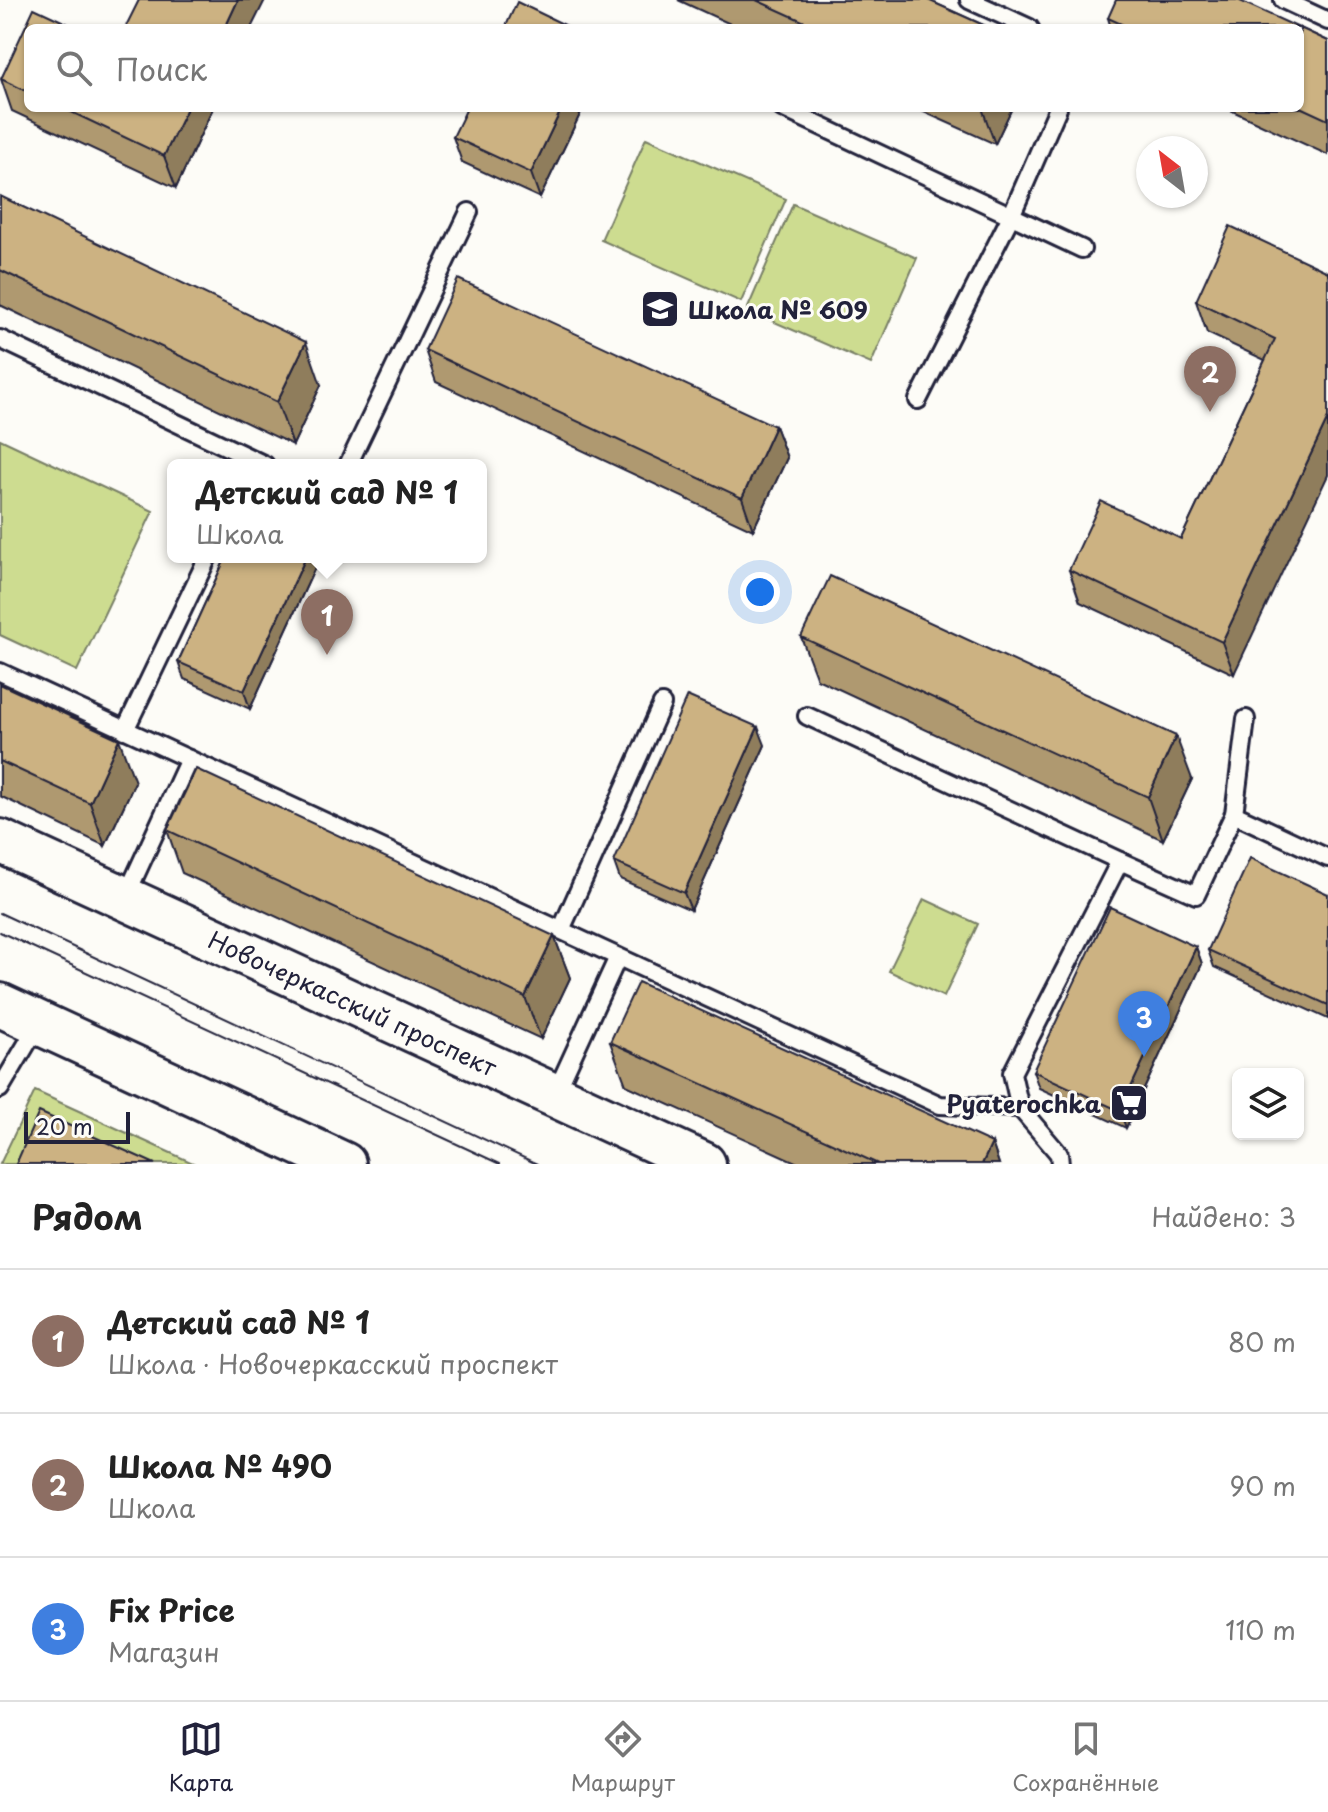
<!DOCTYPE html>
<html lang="ru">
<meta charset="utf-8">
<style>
body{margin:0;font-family:"Playpen Sans",sans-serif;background:#f6f6f6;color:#222}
.controls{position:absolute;right:24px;bottom:24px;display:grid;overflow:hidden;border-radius:12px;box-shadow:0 2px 6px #0004}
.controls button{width:72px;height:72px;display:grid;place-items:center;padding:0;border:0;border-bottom:2px solid #e0e0e0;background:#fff;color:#222;font:40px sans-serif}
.compass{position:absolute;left:1136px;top:136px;width:72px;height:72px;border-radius:50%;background:#fff;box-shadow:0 2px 6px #0004;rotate:329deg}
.scale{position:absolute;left:24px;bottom:20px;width:106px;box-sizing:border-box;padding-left:8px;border:4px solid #22223b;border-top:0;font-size:22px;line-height:28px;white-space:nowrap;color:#22223b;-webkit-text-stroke:6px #fdfcf7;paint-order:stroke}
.you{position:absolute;left:760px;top:592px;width:28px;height:28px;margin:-20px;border:6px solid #fff;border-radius:50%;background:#1a73e8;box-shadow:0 0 0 12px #1a73e833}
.badge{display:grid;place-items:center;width:52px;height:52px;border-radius:50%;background:#22223b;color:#fff;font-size:26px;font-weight:700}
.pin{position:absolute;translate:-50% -66px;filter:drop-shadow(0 2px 4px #0008)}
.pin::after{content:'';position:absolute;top:42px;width:28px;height:24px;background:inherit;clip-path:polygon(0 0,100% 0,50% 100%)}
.popup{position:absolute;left:167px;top:459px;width:320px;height:104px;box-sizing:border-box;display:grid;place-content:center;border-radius:12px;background:#fff;filter:drop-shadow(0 2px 6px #0005);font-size:26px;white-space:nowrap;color:#767676}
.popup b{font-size:30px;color:#222}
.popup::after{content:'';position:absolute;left:50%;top:100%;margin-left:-16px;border:16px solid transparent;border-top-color:#fff}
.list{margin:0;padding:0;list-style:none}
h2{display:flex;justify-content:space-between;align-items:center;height:104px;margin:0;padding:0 32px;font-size:34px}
h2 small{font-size:26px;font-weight:400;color:#767676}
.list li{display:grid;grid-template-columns:52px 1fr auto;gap:24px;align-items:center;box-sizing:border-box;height:144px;padding:0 32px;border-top:2px solid #e0e0e0}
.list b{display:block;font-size:30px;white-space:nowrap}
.list p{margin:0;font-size:26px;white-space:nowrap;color:#767676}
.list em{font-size:26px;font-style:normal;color:#767676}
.icon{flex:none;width:44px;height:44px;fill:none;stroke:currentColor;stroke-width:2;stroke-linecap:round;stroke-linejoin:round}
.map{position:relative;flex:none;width:1328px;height:1164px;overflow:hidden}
.search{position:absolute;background:#fff;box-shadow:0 2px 6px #0004;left:24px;right:24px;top:24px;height:88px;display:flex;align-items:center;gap:20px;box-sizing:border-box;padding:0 28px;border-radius:12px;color:#767676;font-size:30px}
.sheet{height:536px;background:#fff}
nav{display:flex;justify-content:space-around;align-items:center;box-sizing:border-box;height:112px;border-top:2px solid #e0e0e0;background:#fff;font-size:22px;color:#767676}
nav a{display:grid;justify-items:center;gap:4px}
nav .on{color:#22223b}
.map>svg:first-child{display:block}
.green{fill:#cddc90;stroke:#787f66;stroke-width:2}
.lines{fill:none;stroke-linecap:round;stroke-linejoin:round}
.lane-casing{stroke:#22223b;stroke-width:22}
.secondary-casing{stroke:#22223b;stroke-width:48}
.lane{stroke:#fdfcf7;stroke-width:16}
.secondary{stroke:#fdfcf7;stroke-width:42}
.tram{stroke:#22223b;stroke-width:2}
.wall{fill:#af9970;stroke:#22223b;stroke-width:2}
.shaded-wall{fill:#8f7d5b;stroke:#22223b;stroke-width:2}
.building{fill:#ccb282;stroke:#22223b;stroke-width:2}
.labels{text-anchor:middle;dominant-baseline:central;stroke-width:6;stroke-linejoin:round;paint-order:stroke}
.poi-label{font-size:24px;font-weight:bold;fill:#22223b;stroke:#fdfcf7;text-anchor:start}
.street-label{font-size:24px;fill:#22223b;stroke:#fdfcf7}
</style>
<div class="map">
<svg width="1328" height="1164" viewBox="0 0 1328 1164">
<rect width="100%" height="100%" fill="#fdfcf7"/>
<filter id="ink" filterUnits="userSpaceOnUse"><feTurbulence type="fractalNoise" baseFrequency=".0125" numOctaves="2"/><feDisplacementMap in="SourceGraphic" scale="16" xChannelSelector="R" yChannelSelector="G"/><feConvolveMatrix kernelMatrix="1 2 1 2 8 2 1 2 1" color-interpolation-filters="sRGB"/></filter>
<g filter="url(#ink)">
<!-- green -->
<g class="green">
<path d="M646 138 786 199 741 302 601 240Z"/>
<path d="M793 204 917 258 871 364 747 310Z"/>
<path d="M0 439 153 511 77 671 0 635Z"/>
<path d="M924 899 978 924 944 997 889 971Z"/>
<path d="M35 1091 195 1164H0Z"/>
</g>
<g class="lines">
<defs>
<g id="lane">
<path d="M969 0 1030 28"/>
<path d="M1283 0 1328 21"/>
<path d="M782 108 1082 249"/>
<path d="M0 339 265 465"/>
<path d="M918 400 1011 216 1058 108"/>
<path d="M348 465 469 212"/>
<path d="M0 672 940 1105 1020 1108"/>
<path d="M807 716 1120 861"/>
<path d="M125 730 208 557"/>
<path d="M1234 814 1246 719"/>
<path d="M125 898 189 759"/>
<path d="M561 930 662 704"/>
<path d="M0 1089 38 1025"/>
<path d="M555 1094 618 957"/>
<path d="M1060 1164 1059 1154 1020 1108 1012 1073 1120 861 1196 895 1234 814 1328 858"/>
</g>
<g id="secondary">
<path id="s1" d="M0 841 704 1164"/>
<path d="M0 1005 344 1164"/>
</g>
</defs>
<!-- lane casing -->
<use href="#lane" class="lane-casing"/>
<!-- secondary casing -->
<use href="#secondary" class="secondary-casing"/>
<!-- lane -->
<use href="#lane" class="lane"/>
<!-- secondary -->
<use href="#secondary" class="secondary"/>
<!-- tram -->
<g class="tram">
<path d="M0 913 537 1164"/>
<path d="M0 932 500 1164"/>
</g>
</g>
<!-- wall -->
<g class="wall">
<path d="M678 0H928L990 28H739Z"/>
<path d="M1108 18 1299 28H1111Z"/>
<path d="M28 28V108H213L176 188 12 111 1 79Z"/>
<path d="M1300 28 1328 41V155L1226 108H1300Z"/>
<path d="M583 108 540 198 462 162 453 137Z"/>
<path d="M915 108H1012L995 144Z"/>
<path d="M0 196 321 385 293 445 0 305Z"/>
<path d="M1328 272 1234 674 1080 602 1069 570 1181 539 1265 360 1207 333 1196 301Z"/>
<path d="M425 350 775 426 787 458 753 530 436 382Z"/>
<path d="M226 557H316L318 561 250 709 184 679 178 662Z"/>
<path d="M801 637 1192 779 1163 840 817 679Z"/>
<path d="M0 684 135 782 105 846 0 796Z"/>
<path d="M765 745 691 910 620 879 614 862Z"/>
<path d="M167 830 554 936 570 978 541 1039 182 873Z"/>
<path d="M1328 894V1019L1214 967 1208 950Z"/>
<path d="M1196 947 1202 964 1126 1128 1039 1088 1033 1071Z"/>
<path d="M610 1042 992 1143 999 1164H800L626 1085Z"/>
</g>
<!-- shaded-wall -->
<g class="shaded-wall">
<path d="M238 0H265L251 28H225Z"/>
<path d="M187 108H213L176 188 164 156Z"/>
<path d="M562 108H583L540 198 531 173Z"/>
<path d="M982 108H1012L995 144Z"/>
<path d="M306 342 321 385 293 445 277 402Z"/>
<path d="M1328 418V475L1234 674 1222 642Z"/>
<path d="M775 426 787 458 753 530 742 498Z"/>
<path d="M306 557H316L318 561 250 709 244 691Z"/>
<path d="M758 727 765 745 691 910 684 893Z"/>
<path d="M1176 736 1192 779 1163 840 1148 797Z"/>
<path d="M119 739 135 782 105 846 90 803Z"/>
<path d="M554 936 570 978 541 1039 525 997Z"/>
<path d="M1196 947 1202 964 1126 1128 1120 1111Z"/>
<path d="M992 1143 999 1164H982Z"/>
</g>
<!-- building -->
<g class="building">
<path d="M139 0H238L225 28H125Z"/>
<path d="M756 0H928L990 28H818Z"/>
<path d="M1116 0H1238L1299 28H1130L1108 18Z"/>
<path d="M517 2 571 28H505Z"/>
<path d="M34 8 77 28H28V92L1 79Z"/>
<path d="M1300 28 1328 41V120L1300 107Z"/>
<path d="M63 108H187L164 156Z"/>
<path d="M467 108H562L531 173 453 137Z"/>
<path d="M0 196 306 342 277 402 0 270Z"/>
<path d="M1230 226 1328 272V418L1222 642 1069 570 1101 501 1181 539 1275 339 1196 301Z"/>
<path d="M458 279 775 426 742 498 425 350Z"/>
<path d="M226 557H306L244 691 178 662Z"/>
<path d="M830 576 1176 736 1148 797 801 637Z"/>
<path d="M0 684 119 739 90 803 0 761Z"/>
<path d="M687 696 758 727 684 893 614 862Z"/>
<path d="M196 769 554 936 525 997 167 830Z"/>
<path d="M1250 858 1328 894V1005L1208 950Z"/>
<path d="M1110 907 1196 947 1120 1111 1033 1071Z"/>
<path d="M638 982 992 1143 982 1164H878L610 1042Z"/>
<path d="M39 1112 155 1164H16Z"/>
</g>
</g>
<!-- icons -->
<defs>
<symbol id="school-square" viewBox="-11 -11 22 22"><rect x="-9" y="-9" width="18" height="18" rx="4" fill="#22223b" stroke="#fdfcf7"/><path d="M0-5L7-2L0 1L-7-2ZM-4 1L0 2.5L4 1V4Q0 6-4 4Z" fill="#fff"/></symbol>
<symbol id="supermarket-square" viewBox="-11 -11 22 22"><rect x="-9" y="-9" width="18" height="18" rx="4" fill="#22223b" stroke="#fdfcf7"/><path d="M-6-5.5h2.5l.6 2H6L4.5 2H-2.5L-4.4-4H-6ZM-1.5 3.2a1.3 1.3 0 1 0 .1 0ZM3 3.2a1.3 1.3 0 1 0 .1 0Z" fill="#fff"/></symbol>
</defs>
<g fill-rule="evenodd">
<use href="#school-square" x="638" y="287" width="44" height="44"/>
<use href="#supermarket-square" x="1107" y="1081" width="44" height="44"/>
</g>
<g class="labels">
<!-- poi labels -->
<g class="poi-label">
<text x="688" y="309">Школа № 609</text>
<text x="1101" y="1103" text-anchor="end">Pyaterochka</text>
</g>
<!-- street labels -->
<g class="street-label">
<text stroke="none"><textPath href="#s1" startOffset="388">Новочеркасский проспект</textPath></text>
</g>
</g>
</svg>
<div class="controls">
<button><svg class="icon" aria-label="layers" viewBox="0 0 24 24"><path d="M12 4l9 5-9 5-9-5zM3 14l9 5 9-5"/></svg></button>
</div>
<svg class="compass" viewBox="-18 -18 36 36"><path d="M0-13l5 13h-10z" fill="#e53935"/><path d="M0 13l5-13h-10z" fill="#767676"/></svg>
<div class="scale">20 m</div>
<div class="you"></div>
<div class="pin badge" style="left:327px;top:655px;background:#8d6e63">1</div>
<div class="popup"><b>Детский сад № 1</b>Школа</div>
<div class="pin badge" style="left:1210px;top:412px;background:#8d6e63">2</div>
<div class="pin badge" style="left:1144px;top:1057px;background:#3f7fe0">3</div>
<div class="search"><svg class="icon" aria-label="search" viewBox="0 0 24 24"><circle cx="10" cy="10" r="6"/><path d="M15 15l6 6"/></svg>Поиск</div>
</div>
<section class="sheet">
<h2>Рядом<small>Найдено: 3</small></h2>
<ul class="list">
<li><span class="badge" style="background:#8d6e63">1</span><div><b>Детский сад № 1</b><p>Школа · Новочеркасский проспект</p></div><em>80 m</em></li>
<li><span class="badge" style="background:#8d6e63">2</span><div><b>Школа № 490</b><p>Школа</p></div><em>90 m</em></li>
<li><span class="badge" style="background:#3f7fe0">3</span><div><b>Fix Price</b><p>Магазин</p></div><em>110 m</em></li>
</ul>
</section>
<nav>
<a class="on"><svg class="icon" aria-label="map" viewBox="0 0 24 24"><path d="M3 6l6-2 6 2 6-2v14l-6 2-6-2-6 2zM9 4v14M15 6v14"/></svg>Карта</a>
<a><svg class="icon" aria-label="directions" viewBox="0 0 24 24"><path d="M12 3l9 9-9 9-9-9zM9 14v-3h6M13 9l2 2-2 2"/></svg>Маршрут</a>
<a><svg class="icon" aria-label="saved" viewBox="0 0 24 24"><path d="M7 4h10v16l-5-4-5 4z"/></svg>Сохранённые</a>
</nav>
